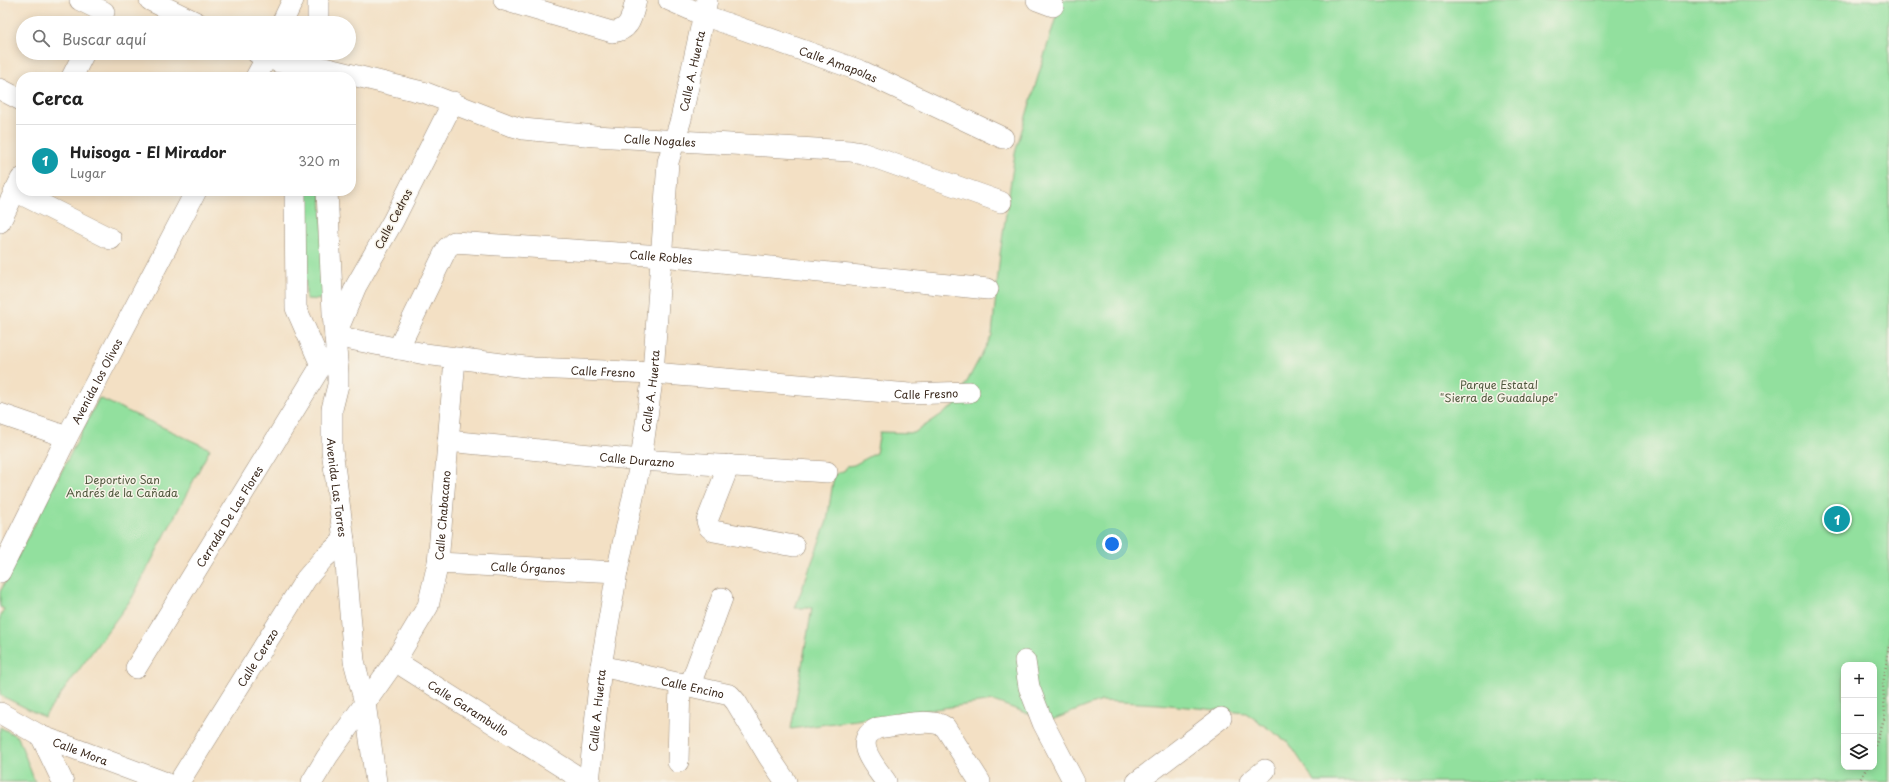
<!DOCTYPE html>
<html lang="es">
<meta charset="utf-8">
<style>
body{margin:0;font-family:"Playpen Sans",sans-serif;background:#f6f6f6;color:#222}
.controls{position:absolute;right:12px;bottom:12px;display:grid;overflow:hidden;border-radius:8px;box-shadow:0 2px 10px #0003}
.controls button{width:36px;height:36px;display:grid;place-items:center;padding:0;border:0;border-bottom:1px solid #e0e0e0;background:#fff;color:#222;font:20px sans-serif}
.you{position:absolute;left:1112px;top:544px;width:14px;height:14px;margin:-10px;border:3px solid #fff;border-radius:50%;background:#1a73e8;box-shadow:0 0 0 6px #1a73e833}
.badge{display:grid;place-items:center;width:26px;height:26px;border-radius:50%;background:#c8321e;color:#fff;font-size:13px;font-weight:700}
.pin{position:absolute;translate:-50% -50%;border:2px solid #fff;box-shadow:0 1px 4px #0006}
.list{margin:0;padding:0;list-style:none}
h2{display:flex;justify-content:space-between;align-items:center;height:52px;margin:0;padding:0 16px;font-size:17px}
h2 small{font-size:13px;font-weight:400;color:#767676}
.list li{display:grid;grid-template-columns:26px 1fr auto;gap:12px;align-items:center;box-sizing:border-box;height:72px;padding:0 16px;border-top:1px solid #e0e0e0}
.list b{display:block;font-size:15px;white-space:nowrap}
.list p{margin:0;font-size:13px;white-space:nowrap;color:#767676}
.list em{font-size:13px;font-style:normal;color:#767676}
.icon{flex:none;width:22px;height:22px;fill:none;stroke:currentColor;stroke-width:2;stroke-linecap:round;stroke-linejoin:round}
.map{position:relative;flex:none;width:1889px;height:782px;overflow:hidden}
.search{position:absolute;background:#fff;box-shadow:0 2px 10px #0003;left:16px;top:16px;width:340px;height:44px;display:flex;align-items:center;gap:10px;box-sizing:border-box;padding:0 14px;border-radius:22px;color:#767676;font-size:15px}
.panel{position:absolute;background:#fff;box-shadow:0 2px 10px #0003;left:16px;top:72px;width:340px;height:124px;border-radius:16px}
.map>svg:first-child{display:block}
.green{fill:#92e09e;stroke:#66855e;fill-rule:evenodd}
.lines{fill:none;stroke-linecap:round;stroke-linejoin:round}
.minor-casing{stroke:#978571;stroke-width:22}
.path{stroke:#978571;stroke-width:2.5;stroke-dasharray:1 3;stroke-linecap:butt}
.minor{stroke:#fff;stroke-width:21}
.labels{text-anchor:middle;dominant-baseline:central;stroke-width:3;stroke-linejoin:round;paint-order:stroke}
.street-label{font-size:11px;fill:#3b2a1e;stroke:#f7f3e8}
.park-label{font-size:11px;fill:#51583e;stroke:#f7f3e8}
</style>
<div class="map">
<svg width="1889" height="782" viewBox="0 0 1889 782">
<rect width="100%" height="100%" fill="#f7f3e8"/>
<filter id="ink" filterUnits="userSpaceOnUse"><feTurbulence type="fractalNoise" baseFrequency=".025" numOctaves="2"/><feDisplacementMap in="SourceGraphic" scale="8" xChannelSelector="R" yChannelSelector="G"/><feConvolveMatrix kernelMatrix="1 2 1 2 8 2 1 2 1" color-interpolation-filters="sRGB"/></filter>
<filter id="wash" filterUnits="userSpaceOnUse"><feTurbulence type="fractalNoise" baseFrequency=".012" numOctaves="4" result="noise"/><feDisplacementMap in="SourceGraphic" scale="16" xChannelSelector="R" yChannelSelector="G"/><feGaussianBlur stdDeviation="0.9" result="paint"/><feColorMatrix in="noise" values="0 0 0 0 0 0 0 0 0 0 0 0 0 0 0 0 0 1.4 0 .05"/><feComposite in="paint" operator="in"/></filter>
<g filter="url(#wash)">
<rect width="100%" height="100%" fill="#f3e0c4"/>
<!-- green -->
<g class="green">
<path d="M1061 0H1889V782H1315L1289 743 1246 713 1159 704 1101 701 1049 721 993 701 791 729 812 608H795L827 521 834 475 845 470 847 466 854 465 876 453 880 432 914 433 954 406 992 335 1000 254 1015 153ZM1844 665H1874V767H1844Z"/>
<path d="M303 191H321L326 300 306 299Z"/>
<path d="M99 398 210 449 132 598 44 717 0 695V617L4 609 0 607V592Z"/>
<path d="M0 727 18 737 35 782H0Z"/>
</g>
</g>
<g filter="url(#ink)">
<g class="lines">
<defs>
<g id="minor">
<path d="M80 0 104 12"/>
<path d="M150 0 197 23"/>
<path d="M318 0V23"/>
<path d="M504 0 612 32C631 31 632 15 636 0"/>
<path id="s1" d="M669 0 703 15 861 71 1003 138"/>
<path d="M1037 0 1053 6"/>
<path d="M282 23 293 0"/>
<path id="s2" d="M257 53 279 62 320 67 426 93 509 125 523 129 595 136 850 151 862 153 1001 202"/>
<path d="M72 77 84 53"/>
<path d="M256 77 269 53"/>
<path d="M0 89 21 100"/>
<path id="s3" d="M453 102 393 221 356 286 335 336 425 354 533 368 653 373 910 394 969 392"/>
<path d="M15 191 111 239"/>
<path id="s4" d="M327 191 333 313 338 373V385L332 409V450L344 540 354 661 365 703 376 782"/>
<path d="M0 222 21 179"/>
<path id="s5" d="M398 349 447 248 454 242 662 256 988 289"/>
<path d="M0 414 67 437"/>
<path id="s6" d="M448 441 641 460 827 472"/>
<path d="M729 465 707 521 709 527 714 531 794 546"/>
<path id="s7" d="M438 563 617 572"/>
<path id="s8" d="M0 572 67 437 196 191"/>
<path id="s9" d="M395 661 586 782"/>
<path d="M1025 661 1029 687 1043 723 1074 782"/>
<path id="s10" d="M601 666 730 695 736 702 769 757 786 782"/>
<path id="s11" d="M136 668 318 371 320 364 318 358 296 308 295 191"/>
<path d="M690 685 722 598"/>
<path id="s12" d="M0 713 41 736 164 782"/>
<path d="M41 736 63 782"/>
<path d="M678 762 680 683"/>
<path id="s13" d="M179 782 306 579 323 559 344 540"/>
<path id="s14" d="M312 782 327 757 395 661 428 606 438 563 455 359"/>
<path id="s15" d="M589 782 601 666 617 572 641 460 653 373 668 162 681 119 707 0"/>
<path d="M886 782C875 766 850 740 878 728 896 726 930 717 945 727L980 782"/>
<path d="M1137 782 1221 718"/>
<path d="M1250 782 1265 770"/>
</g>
</defs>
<!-- minor casing -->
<use href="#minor" class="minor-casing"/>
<!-- path -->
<g class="path">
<path d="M1874 750 1885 716 1883 684 1889 647"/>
<path d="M1859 782 1867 767"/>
</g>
<!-- minor -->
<use href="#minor" class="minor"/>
</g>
</g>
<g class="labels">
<!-- street labels -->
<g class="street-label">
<text stroke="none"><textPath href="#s1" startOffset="181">Calle Amapolas</textPath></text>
<text stroke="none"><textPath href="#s15" startOffset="720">Calle A. Huerta</textPath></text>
<text stroke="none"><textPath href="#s2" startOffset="415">Calle Nogales</textPath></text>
<text transform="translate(393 219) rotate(-62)">Calle Cedros</text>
<text stroke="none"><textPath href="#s5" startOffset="329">Calle Robles</textPath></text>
<text stroke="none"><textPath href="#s3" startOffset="533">Calle Fresno</textPath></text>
<text stroke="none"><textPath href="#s8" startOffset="214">Avenida los Olivos</textPath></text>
<text stroke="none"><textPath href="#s15" startOffset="396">Calle A. Huerta</textPath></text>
<text stroke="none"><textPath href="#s3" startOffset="857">Calle Fresno</textPath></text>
<text stroke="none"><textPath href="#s6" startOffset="190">Calle Durazno</textPath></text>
<text stroke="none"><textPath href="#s4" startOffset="298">Avenida Las Torres</textPath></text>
<text stroke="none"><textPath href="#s14" startOffset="303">Calle Chabacano</textPath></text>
<text stroke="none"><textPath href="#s11" startOffset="178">Cerrada De Las Flores</textPath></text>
<text stroke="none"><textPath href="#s7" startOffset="90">Calle Órganos</textPath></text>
<text stroke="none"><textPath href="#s13" startOffset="147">Calle Cerezo</textPath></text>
<text stroke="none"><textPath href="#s10" startOffset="94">Calle Encino</textPath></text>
<text stroke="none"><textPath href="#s9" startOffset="87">Calle Garambullo</textPath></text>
<text stroke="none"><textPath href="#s15" startOffset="72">Calle A. Huerta</textPath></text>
<text stroke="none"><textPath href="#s12" startOffset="89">Calle Mora</textPath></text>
</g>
<!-- park labels -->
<g class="park-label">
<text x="1499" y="384">Parque Estatal<tspan x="1499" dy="13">"Sierra de Guadalupe"</tspan></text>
<text x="122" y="479">Deportivo San<tspan x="122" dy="13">Andrés de la Cañada</tspan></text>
</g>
</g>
</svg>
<div class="controls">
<button>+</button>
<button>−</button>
<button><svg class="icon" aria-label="layers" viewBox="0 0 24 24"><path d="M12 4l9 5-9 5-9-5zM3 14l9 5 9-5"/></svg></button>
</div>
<div class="you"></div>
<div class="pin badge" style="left:1837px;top:519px;background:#0f9aa8">1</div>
<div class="search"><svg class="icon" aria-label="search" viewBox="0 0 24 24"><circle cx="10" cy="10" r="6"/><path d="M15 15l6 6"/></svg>Buscar aquí</div>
<section class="panel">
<h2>Cerca<small></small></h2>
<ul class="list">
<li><span class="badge" style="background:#0f9aa8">1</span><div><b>Huisoga - El Mirador</b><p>Lugar</p></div><em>320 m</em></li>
</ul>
</section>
</div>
